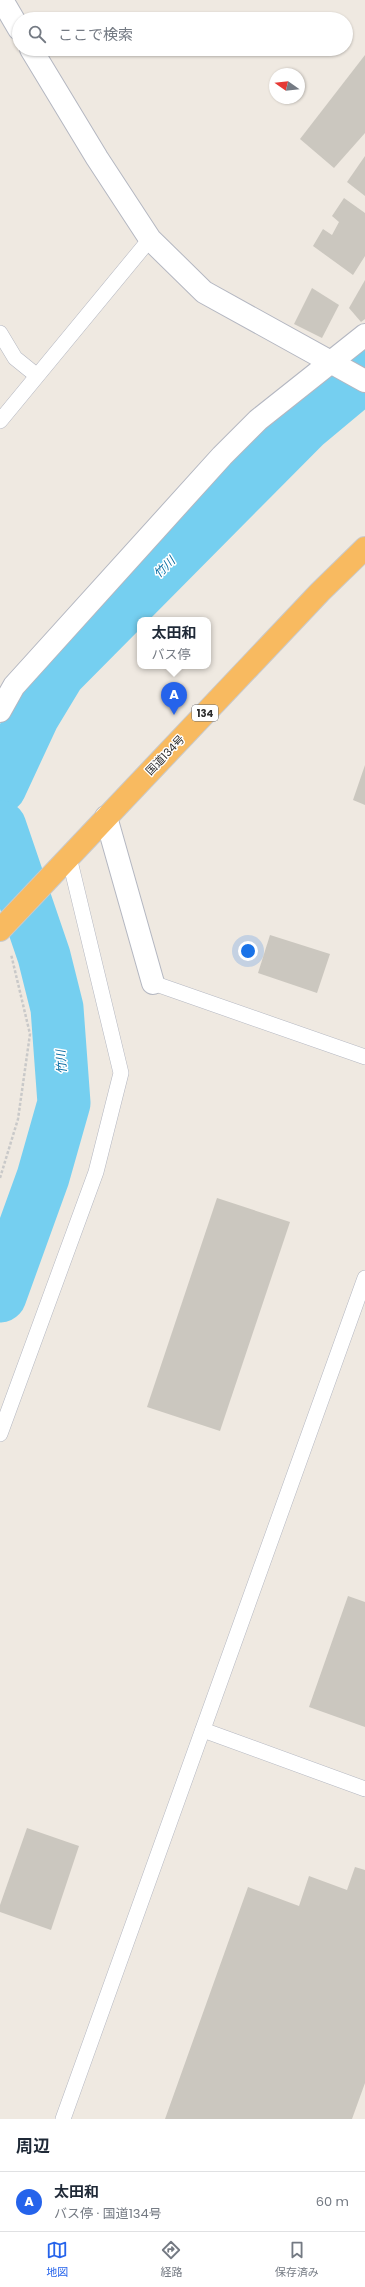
<!DOCTYPE html>
<html lang="ja">
<meta charset="utf-8">
<style>
body{margin:0;font-family:Poppins,"Noto Sans JP",sans-serif;background:#f6f6f7;color:#1f2937}
.compass{position:absolute;left:269px;top:68px;width:36px;height:36px;border-radius:50%;background:#fff;box-shadow:0 1px 3px #0004;rotate:284deg}
.you{position:absolute;left:248px;top:951px;width:14px;height:14px;margin:-10px;border:3px solid #fff;border-radius:50%;background:#1a73e8;box-shadow:0 0 0 6px #1a73e833}
.badge{display:grid;place-items:center;width:26px;height:26px;border-radius:50%;background:#2563eb;color:#fff;font-size:13px;font-weight:700}
.pin{position:absolute;translate:-50% -33px;filter:drop-shadow(0 1px 2px #0008)}
.pin::after{content:'';position:absolute;top:21px;width:14px;height:12px;background:inherit;clip-path:polygon(0 0,100% 0,50% 100%)}
.popup{position:absolute;left:137px;top:617px;width:74px;height:52px;box-sizing:border-box;display:grid;place-content:center;border-radius:8px;background:#fff;filter:drop-shadow(0 1px 3px #0005);font-size:13px;white-space:nowrap;color:#747a83}
.popup b{font-size:15px;color:#1f2937}
.popup::after{content:'';position:absolute;left:50%;top:100%;margin-left:-8px;border:8px solid transparent;border-top-color:#fff}
.list{margin:0;padding:0;list-style:none}
h2{display:flex;justify-content:space-between;align-items:center;height:52px;margin:0;padding:0 16px;font-size:17px}
h2 small{font-size:13px;font-weight:400;color:#747a83}
.list li{display:grid;grid-template-columns:26px 1fr auto;gap:12px;align-items:center;box-sizing:border-box;height:60px;padding:0 16px;border-top:1px solid #e0e1e3}
.list b{display:block;font-size:15px;white-space:nowrap}
.list p{margin:0;font-size:13px;white-space:nowrap;color:#747a83}
.list em{font-size:13px;font-style:normal;color:#747a83}
.icon{flex:none;width:22px;height:22px;fill:none;stroke:currentColor;stroke-width:2;stroke-linecap:round;stroke-linejoin:round}
.map{position:relative;flex:none;width:365px;height:2119px;overflow:hidden}
.search{position:absolute;background:#fff;box-shadow:0 1px 3px #0004;left:12px;right:12px;top:12px;height:44px;display:flex;align-items:center;gap:10px;box-sizing:border-box;padding:0 14px;border-radius:22px;color:#747a83;font-size:15px}
.sheet{height:112px;background:#fff}
nav{display:flex;justify-content:space-around;align-items:center;box-sizing:border-box;height:56px;border-top:1px solid #e0e1e3;background:#fff;font-size:11px;color:#747a83}
nav a{display:grid;justify-items:center;gap:2px}
nav .on{color:#2563eb}
.map>svg:first-child{display:block}
.lines{fill:none;stroke-linecap:round;stroke-linejoin:round}
.river{stroke:#75cff0;stroke-width:53}
.building{fill:#cbc7bf}
.service-casing{stroke:#b4b7c1;stroke-width:16}
.minor-casing{stroke:#b4b7c1;stroke-width:24}
.trunk-casing{stroke:#c9c9c9;stroke-width:24}
.path{stroke:#c9c9c9;stroke-width:2.5;stroke-dasharray:3 2;stroke-linecap:butt}
.service{stroke:#fff;stroke-width:15}
.minor{stroke:#fff;stroke-width:22}
.trunk{stroke:#f8ba60;stroke-width:22}
.labels{text-anchor:middle;dominant-baseline:central;stroke-width:3;stroke-linejoin:round;paint-order:stroke}
.shield{fill:#fff;stroke:#6d6d6d;stroke-width:1}
.shield-label{font-size:10px;font-weight:bold;fill:#2e2e2e}
.street-label{font-size:11px;fill:#2e2e2e;stroke:#fff}
.water-label{font-size:12px;font-style:italic;fill:#0d6fa3;stroke:#fff}
</style>
<div class="map">
<svg width="365" height="2119" viewBox="0 0 365 2119">
<rect width="100%" height="100%" fill="#efe9e1"/>
<g class="lines">
<!-- river -->
<g class="river">
<path d="M0 787 33 716 59 673 304 426 365 375"/>
<path d="M0 827 44 956 57 1008 64 1103 43 1177 0 1296"/>
</g>
</g>
<!-- building -->
<g class="building">
<path d="M365 55V133L334 168 300 139Z"/>
<path d="M365 156V196L347 182Z"/>
<path d="M344 198 365 213V256L353 275 313 246 323 229 332 235 339 222 332 216Z"/>
<path d="M365 280V319L361 322 349 308Z"/>
<path d="M312 288 339 305 322 338 294 324Z"/>
<path d="M365 765V805L353 800Z"/>
<path d="M270 935 330 954 317 993 258 973Z"/>
<path d="M217 1198 290 1222 220 1431 147 1407Z"/>
<path d="M348 1596 365 1602V1727L309 1707Z"/>
<path d="M27 1828 79 1846 51 1930 0 1912V1905Z"/>
<path d="M355 1867 365 1870V2083L352 2119H165L248 1887 299 1906 309 1876 347 1890Z"/>
</g>
<g class="lines">
<defs>
<g id="service">
<path d="M0 333 15 358 36 375"/>
<path d="M0 421 150 239"/>
<path d="M153 983 365 1057"/>
<path d="M0 1434 96 1172 121 1073 69 857"/>
<path d="M203 1730 365 1789"/>
<path d="M63 2119 365 1278"/>
</g>
<g id="minor">
<path d="M2 0 19 29"/>
<path d="M31 49 97 158 150 239 204 292 365 381"/>
<path d="M0 711 14 686 222 456 258 420 365 335"/>
<path d="M106 817 153 983"/>
</g>
<path id="trunk" d="M0 930 320 592 365 548"/>
</defs>
<!-- service casing -->
<use href="#service" class="service-casing"/>
<!-- minor casing -->
<use href="#minor" class="minor-casing"/>
<!-- trunk casing -->
<use href="#trunk" class="trunk-casing"/>
<!-- path -->
<path class="path" d="M0 1178 18 1119 30 1034 11 954"/>
<!-- service -->
<use href="#service" class="service"/>
<!-- minor -->
<use href="#minor" class="minor"/>
<!-- trunk -->
<use href="#trunk" class="trunk"/>
</g>
<g class="labels">
<!-- shield labels -->
<rect class="shield" x="192" y="705" width="26" height="16" rx="3"/>
<g class="shield-label">
<text x="205" y="713">134</text>
</g>
<!-- street labels -->
<g class="street-label">
<text transform="translate(165 755) rotate(-46)">国道134号</text>
</g>
<!-- water labels -->
<g class="water-label">
<text transform="translate(164 567) rotate(-45)">竹川</text>
<text transform="translate(61 1062) rotate(-94)">竹川</text>
</g>
</g>
</svg>
<svg class="compass" viewBox="-18 -18 36 36"><path d="M0-13l5 13h-10z" fill="#e53935"/><path d="M0 13l5-13h-10z" fill="#747a83"/></svg>
<div class="you"></div>
<div class="pin badge" style="left:174px;top:715px">A</div>
<div class="popup"><b>太田和</b>バス停</div>
<div class="search"><svg class="icon" aria-label="search" viewBox="0 0 24 24"><circle cx="10" cy="10" r="6"/><path d="M15 15l6 6"/></svg>ここで検索</div>
</div>
<section class="sheet">
<h2>周辺<small></small></h2>
<ul class="list">
<li><span class="badge">A</span><div><b>太田和</b><p>バス停 · 国道134号</p></div><em>60 m</em></li>
</ul>
</section>
<nav>
<a class="on"><svg class="icon" aria-label="map" viewBox="0 0 24 24"><path d="M3 6l6-2 6 2 6-2v14l-6 2-6-2-6 2zM9 4v14M15 6v14"/></svg>地図</a>
<a><svg class="icon" aria-label="directions" viewBox="0 0 24 24"><path d="M12 3l9 9-9 9-9-9zM9 14v-3h6M13 9l2 2-2 2"/></svg>経路</a>
<a><svg class="icon" aria-label="saved" viewBox="0 0 24 24"><path d="M7 4h10v16l-5-4-5 4z"/></svg>保存済み</a>
</nav>
